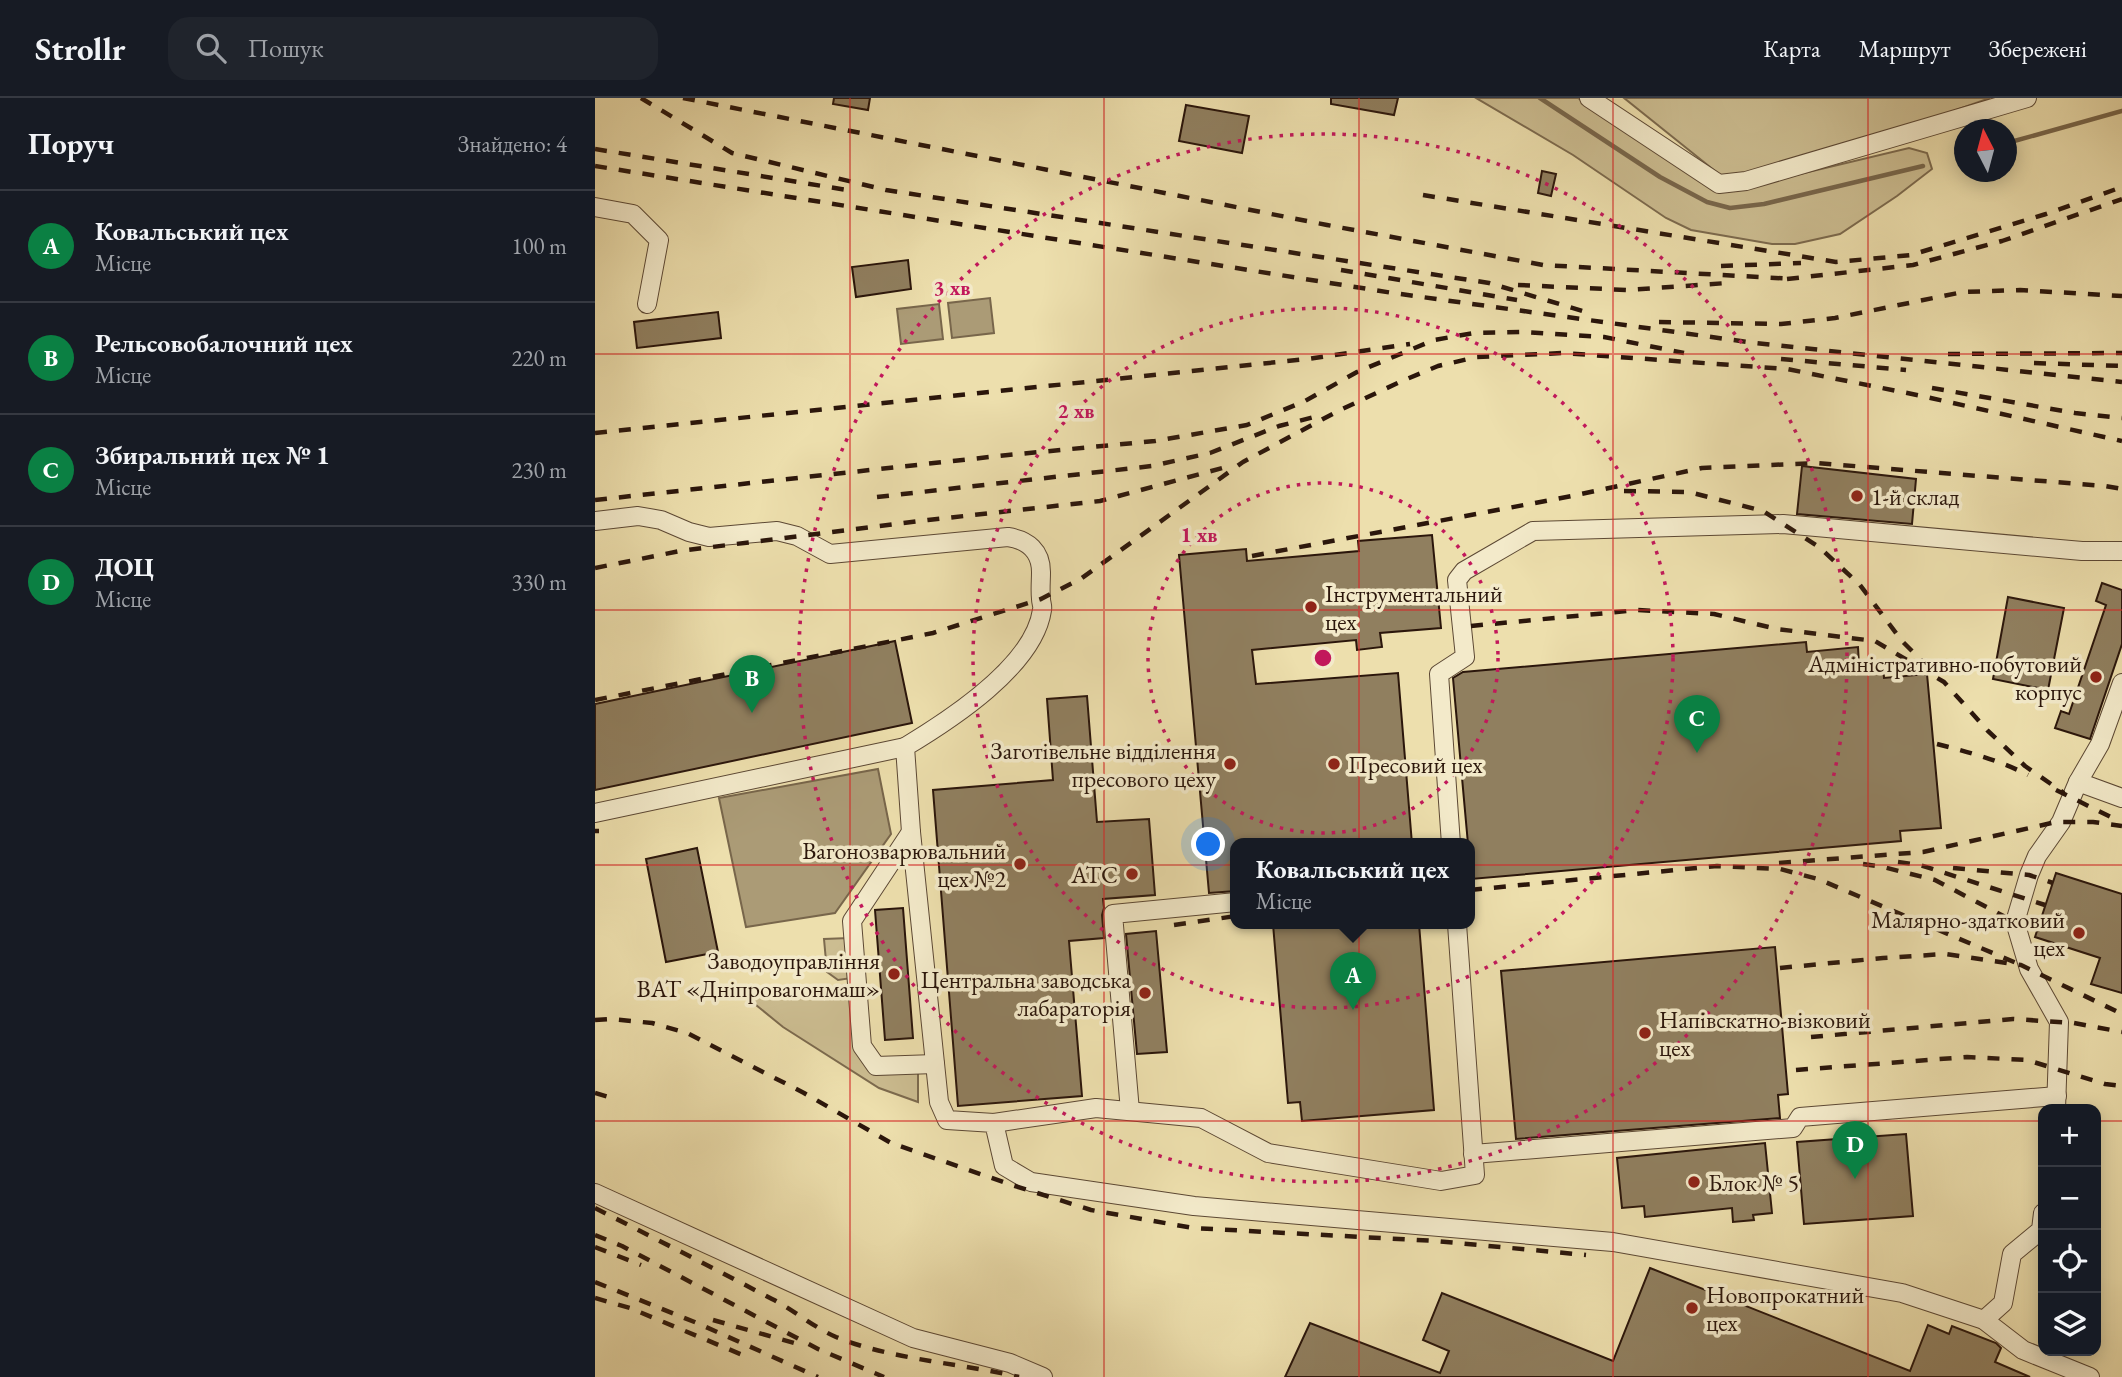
<!DOCTYPE html>
<html lang="uk">
<meta charset="utf-8">
<style>
body{margin:0;font-family:"EB Garamond",serif;background:#20242c;color:#f1f3f6}
.controls{position:absolute;right:21px;bottom:21px;display:grid;overflow:hidden;border-radius:14px;box-shadow:0 4px 18px #0003}
.controls button{width:63px;height:63px;display:grid;place-items:center;padding:0;border:0;border-bottom:2px solid #363941;background:#171b24;color:#f1f3f6;font:35px sans-serif}
.compass{position:absolute;left:1359px;top:21px;width:63px;height:63px;border-radius:50%;background:#171b24;box-shadow:0 4px 18px #0003;rotate:354deg}
.you{position:absolute;left:614px;top:747px;width:24px;height:24px;margin:-18px;border:5px solid #fff;border-radius:50%;background:#1a73e8;box-shadow:0 0 0 10px #1a73e833}
.badge{display:grid;place-items:center;width:46px;height:46px;border-radius:50%;background:#0b8043;color:#fff;font-size:23px;font-weight:700}
.pin{position:absolute;translate:-50% -58px;filter:drop-shadow(0 2px 4px #0008)}
.pin::after{content:'';position:absolute;top:37px;width:24px;height:21px;background:inherit;clip-path:polygon(0 0,100% 0,50% 100%)}
.popup{position:absolute;left:635px;top:740px;width:245px;height:91px;box-sizing:border-box;display:grid;place-content:center;border-radius:14px;background:#171b24;filter:drop-shadow(0 2px 5px #0005);font-size:23px;white-space:nowrap;color:#9ea1a6}
.popup b{font-size:26px;color:#f1f3f6}
.popup::after{content:'';position:absolute;left:50%;top:100%;margin-left:-14px;border:14px solid transparent;border-top-color:#171b24}
.list{margin:0;padding:0;list-style:none}
h2{display:flex;justify-content:space-between;align-items:center;height:91px;margin:0;padding:0 28px;font-size:30px}
h2 small{font-size:23px;font-weight:400;color:#9ea1a6}
.list li{display:grid;grid-template-columns:46px 1fr auto;gap:21px;align-items:center;box-sizing:border-box;height:112px;padding:0 28px;border-top:2px solid #363941}
.list b{display:block;font-size:26px;white-space:nowrap}
.list p{margin:0;font-size:23px;white-space:nowrap;color:#9ea1a6}
.list em{font-size:23px;font-style:normal;color:#9ea1a6}
.icon{flex:none;width:38px;height:38px;fill:none;stroke:currentColor;stroke-width:2;stroke-linecap:round;stroke-linejoin:round}
.map{position:relative;flex:none;width:1527px;height:1279px;overflow:hidden}
header{display:flex;align-items:center;gap:42px;box-sizing:border-box;height:98px;padding:0 35px;background:#171b24;border-bottom:2px solid #363941}
header strong{font-size:33px}
nav{display:flex;gap:38px;margin-inline-start:auto;font-size:24px}
.search{width:490px;height:63px;background:#20242c;display:flex;align-items:center;gap:18px;box-sizing:border-box;padding:0 24px;border-radius:21px;color:#9ea1a6;font-size:26px}
main{display:flex}
aside{flex:1;background:#171b24}
.map>svg:first-child{display:block}
.green{fill:#ccbd91;stroke:#7c6a4e;stroke-width:2}
.water{fill:#ab9b76;stroke:#78664b;stroke-width:2}
.lines{fill:none;stroke-linecap:round;stroke-linejoin:round}
.stream{stroke:#78664b;stroke-width:4.5}
.building{fill:#907f5f;stroke:#2b160b;stroke-width:2}
.minor-casing{stroke:#5c4834;stroke-width:20}
.minor{stroke:#f3eaca;stroke-width:18}
.rail{stroke:#2b160b;stroke-width:4.5;stroke-dasharray:12 12;stroke-linecap:butt}
.grid{fill:none;stroke:#d62828;stroke-width:2;stroke-opacity:0.55}
.ring{fill:none;stroke:#c2185b;stroke-width:3.5;stroke-dasharray:3.5 7}
.poi-dot{fill:#8f2418;stroke:#f3eaca;stroke-width:2.5}
.labels{text-anchor:middle;dominant-baseline:central;stroke-width:7;stroke-linejoin:round;paint-order:stroke}
.poi-label{font-size:24px;fill:#2b160b;stroke:#f3eaca;text-anchor:end}
.centre{fill:#c2185b;stroke:#f3eaca;stroke-width:3.5}
.ring-label{font-size:21px;text-anchor:middle;font-weight:bold;fill:#c2185b;stroke:#f3eaca;stroke-width:7;stroke-linejoin:round;paint-order:stroke}
</style>
<header>
<strong>Strollr</strong>
<div class="search"><svg class="icon" aria-label="search" viewBox="0 0 24 24"><circle cx="10" cy="10" r="6"/><path d="M15 15l6 6"/></svg>Пошук</div>
<nav><a>Карта</a><a>Маршрут</a><a>Збережені</a></nav>
</header>
<main>
<aside>
<h2>Поруч<small>Знайдено: 4</small></h2>
<ul class="list">
<li><span class="badge">A</span><div><b>Ковальський цех</b><p>Місце</p></div><em>100 m</em></li>
<li><span class="badge">B</span><div><b>Рельсовобалочний цех</b><p>Місце</p></div><em>220 m</em></li>
<li><span class="badge">C</span><div><b>Збиральний цех № 1</b><p>Місце</p></div><em>230 m</em></li>
<li><span class="badge">D</span><div><b>ДОЦ</b><p>Місце</p></div><em>330 m</em></li>
</ul>
</aside>
<div class="map">
<svg width="1527" height="1279" viewBox="0 0 1527 1279">
<rect width="100%" height="100%" fill="#eddfad"/>
<filter id="stains"><feTurbulence type="fractalNoise" baseFrequency=".00286" numOctaves="4"/><feColorMatrix values="0 0 0 0 .2 0 0 0 0 .09 0 0 0 0 .02 0 0 0 .5 -.17"/></filter>
<radialGradient id="worn" r=".72"><stop offset=".6" stop-color="#630" stop-opacity="0"/><stop offset="1" stop-color="#630" stop-opacity=".3"/></radialGradient>
<!-- green -->
<g class="green">
<path d="M881 0H983L1117 89 1134 93 1314 50 1332 55 1337 71 1302 98 1245 136 1200 146H1177L1096 132 1071 120 978 57Z"/>
<path d="M1029 0H1395L1285 39 1130 81Z"/>
<path d="M254 840 257 880 243 882 232 874 229 841Z"/>
<path d="M257 887 280 973 323 971V1004L284 990 188 929 145 894 219 890 230 899 243 888Z"/>
</g>
<!-- water -->
<g class="water">
<path d="M395 200 399 235 357 240 353 205Z"/>
<path d="M344 206 348 241 306 246 302 211Z"/>
<path d="M283 671 296 736 240 815 151 829 124 700Z"/>
</g>
<g class="lines">
<!-- stream -->
<g class="stream">
<path d="M945 0 1065 79 1112 104 1135 110 1169 106 1328 68"/>
<path d="M1412 45 1527 13"/>
</g>
</g>
<!-- building -->
<g class="building">
<path d="M239 0H275L273 12 238 6Z"/>
<path d="M736 0H803L799 17 736 6Z"/>
<path d="M591 7 654 18 647 55 584 43Z"/>
<path d="M947 73 961 76 956 98 943 95Z"/>
<path d="M313 162 316 191 261 199 257 169Z"/>
<path d="M123 214 126 240 42 250 39 224Z"/>
<path d="M1207 368 1321 381 1317 426 1202 416Z"/>
<path d="M837 437 846 530 785 535 787 549 762 552 761 542 657 552 661 586 803 575 817 746H641V793L614 795 584 457 651 451 652 463 764 453 763 443Z"/>
<path d="M1507 485 1527 492V546L1495 641 1460 630 1466 613 1474 616 1511 507 1501 503Z"/>
<path d="M1413 499 1469 510 1453 592 1398 581Z"/>
<path d="M300 543 317 625 0 692V606Z"/>
<path d="M1211 544 1212 554 1263 549 1264 567 1288 565 1289 580 1332 576 1346 730 1305 733 1306 743 876 781 875 746H873L858 580 868 574Z"/>
<path d="M492 598 502 724 554 721 560 797 508 801 509 810 507 817 509 840 474 843 487 998 363 1008 338 692 458 682 452 601Z"/>
<path d="M102 750 123 854 71 864 51 761Z"/>
<path d="M1461 775 1527 796V895L1496 886 1505 860 1440 839Z"/>
<path d="M308 810 318 940 290 942 280 812Z"/>
<path d="M678 826H824L839 1012 707 1023 705 1004 693 1005Z"/>
<path d="M561 833 572 954 542 956 531 836Z"/>
<path d="M1180 849 1193 996 1183 997 1185 1020 921 1041 906 873Z"/>
<path d="M1311 1036 1318 1118 1209 1126 1202 1044Z"/>
<path d="M1170 1045 1177 1115 1158 1117 1159 1122 1138 1124 1137 1110 1050 1119 1049 1108 1027 1110 1022 1060Z"/>
<path d="M1055 1170 1315 1273 1333 1227 1354 1236 1357 1228 1401 1245 1406 1250 1400 1264 1435 1279H690L715 1225 845 1275 854 1253 828 1242 847 1195 1018 1263Z"/>
</g>
<g class="lines">
<defs>
<g id="minor">
<path d="M994 0 1124 86 1151 83 1432 0"/>
<path d="M0 109 38 116 64 142 52 206"/>
<path d="M0 423 43 418 66 422 94 434 114 439 182 433 202 438 235 456 413 439C433 442 446 453 446 474 446 483 445 492 446 501 446 505 448 508 447 512 439 568 355 622 310 649L316 734 344 1004 352 1022 399 1025 409 1068 436 1084 599 1108 1018 1144 1307 1195 1389 1222 1428 1252 1495 1279"/>
<path d="M1483 684 1527 700"/>
<path d="M0 715 310 649"/>
<path d="M316 734 257 823 267 948 281 968 340 966"/>
<path d="M856 746 844 576 870 559 862 482 869 473 938 433 1188 426 1487 453H1527"/>
<path d="M1461 1011 1464 924 1434 871 1420 824 1434 777 1442 758 1466 724 1483 684 1505 646 1527 585"/>
<path d="M535 1013 518 816 641 804"/>
<path d="M399 1025 501 1010 606 1020 673 1055 846 1083 880 1077 862 826"/>
<path d="M878 1056 1198 1030 1205 1019 1462 998"/>
<path d="M0 1095 318 1240 415 1265 448 1279"/>
<path d="M1389 1222 1408 1205 1417 1156 1446 1132 1448 1115"/>
</g>
</defs>
<!-- minor casing -->
<use href="#minor" class="minor-casing"/>
<!-- minor -->
<use href="#minor" class="minor"/>
<!-- rail -->
<g class="rail">
<path d="M46 0 137 55 291 92 894 185 991 214"/>
<path d="M88 0 732 127 948 167 1199 181"/>
<path d="M0 51 252 92"/>
<path d="M0 68 798 195 1160 245 1527 284"/>
<path d="M828 97 1241 164 1316 157 1451 116 1527 89"/>
<path d="M1126 168 1206 165"/>
<path d="M746 172 922 202"/>
<path d="M1192 181 1318 167 1407 143 1527 101"/>
<path d="M923 187 1032 192 1132 185"/>
<path d="M1064 224 1186 226 1240 220 1368 194 1425 192 1527 198"/>
<path d="M1353 256 1527 255"/>
<path d="M1186 261 1311 272"/>
<path d="M1439 265 1527 268"/>
<path d="M1337 290 1480 315 1527 320"/>
<path d="M0 335 712 261 815 246"/>
<path d="M1029 393 1094 394 1168 413 1224 449 1265 487 1307 543 1329 565"/>
<path d="M282 399 557 368 615 355 684 328 719 319"/>
<path d="M0 402 413 357 560 343 652 327 710 303 762 274 839 242 879 235 928 234 1009 239 1089 255"/>
<path d="M657 458 977 398 1107 370 1221 365 1510 388 1527 391"/>
<path d="M0 470 85 453 333 422 505 403 635 368"/>
<path d="M876 528 1043 512 1119 516 1182 531 1280 543 1349 584 1393 633 1430 668 1469 695"/>
<path d="M0 602 338 535 446 501 487 480 648 364 743 313 807 283 843 268 882 259 968 255 1192 271 1327 298 1527 343"/>
<path d="M1342 646C1373 654 1404 662 1433 677"/>
<path d="M1461 692 1524 723"/>
<path d="M0 733H4"/>
<path d="M1303 764 1325 767 1450 807"/>
<path d="M1184 765 1328 754 1461 724H1498L1527 728"/>
<path d="M1268 766 1288 769 1340 782 1420 824 1442 832"/>
<path d="M1358 770 1434 777 1458 785"/>
<path d="M875 792 1122 768 1185 771 1223 781 1426 867"/>
<path d="M579 827 641 818"/>
<path d="M1185 870 1288 860 1350 856 1426 867 1527 916"/>
<path d="M0 922 15 921 57 925 92 935 209 995 296 1045 417 1087 496 1112 598 1130 841 1143 991 1157"/>
<path d="M1216 939 1418 921 1479 925 1527 934"/>
<path d="M1201 972 1372 959 1432 962 1510 986 1527 988"/>
<path d="M0 995 20 1001"/>
<path d="M0 1110C59 1140 118 1170 177 1201 199 1212 218 1229 241 1239 298 1262 365 1265 424 1279"/>
<path d="M0 1137 27 1148 223 1251 289 1279"/>
<path d="M0 1149 46 1167"/>
<path d="M0 1184 102 1225 223 1279"/>
<path d="M0 1200 35 1210 150 1258"/>
<path d="M118 1222 199 1245"/>
</g>
</g>
<!-- grid -->
<path class="grid" d="M255 0V1279M509 0V1279M764 0V1279M1018 0V1279M1273 0V1279M0 256H1527M0 512H1527M0 767H1527M0 1023H1448M1501 1023H1527"/>
<!-- distance rings -->
<g class="ring">
<circle cx="728" cy="560" r="175"/>
<circle cx="728" cy="560" r="350"/>
<circle cx="728" cy="560" r="524"/>
</g>
<!-- markers -->
<g class="poi-dot">
<circle cx="1262" cy="398" r="7"/>
<circle cx="716" cy="509" r="7"/>
<circle cx="1501" cy="579" r="7"/>
<circle cx="635" cy="666" r="7"/>
<circle cx="739" cy="666" r="7"/>
<circle cx="425" cy="766" r="7"/>
<circle cx="537" cy="776" r="7"/>
<circle cx="1484" cy="835" r="7"/>
<circle cx="299" cy="876" r="7"/>
<circle cx="550" cy="895" r="7"/>
<circle cx="1050" cy="935" r="7"/>
<circle cx="1099" cy="1084" r="7"/>
<circle cx="1097" cy="1210" r="7"/>
</g>
<g class="labels">
<!-- poi labels -->
<g class="poi-label">
<text x="1276" y="398" text-anchor="start">1-й склад</text>
<text x="730" y="495" text-anchor="start">Інструментальний<tspan x="730" dy="28">цех</tspan></text>
<text x="1487" y="565">Адміністративно-побутовий<tspan x="1487" dy="28">корпус</tspan></text>
<text x="621" y="652">Заготівельне відділення<tspan x="621" dy="28">пресового цеху</tspan></text>
<text x="753" y="666" text-anchor="start">Пресовий цех</text>
<text x="411" y="752">Вагонозварювальний<tspan x="411" dy="28">цех №2</tspan></text>
<text x="523" y="776">АТС</text>
<text x="1470" y="821">Малярно-здатковий<tspan x="1470" dy="28">цех</tspan></text>
<text x="285" y="862">Заводоуправління<tspan x="285" dy="28">ВАТ «Дніпровагонмаш»</tspan></text>
<text x="536" y="881">Центральна заводська<tspan x="536" dy="28">лабараторія</tspan></text>
<text x="1064" y="921" text-anchor="start">Напівскатно-візковий<tspan x="1064" dy="28">цех</tspan></text>
<text x="1113" y="1084" text-anchor="start">Блок № 5</text>
<text x="1111" y="1196" text-anchor="start">Новопрокатний<tspan x="1111" dy="28">цех</tspan></text>
</g>
</g>
<circle cx="728" cy="560" r="10" class="centre"/>
<g class="ring-label">
<text x="357" y="197">3 хв</text>
<text x="481" y="320">2 хв</text>
<text x="604" y="444">1 хв</text>
</g>
<rect width="100%" height="100%" filter="url(#stains)"/>
<rect width="100%" height="100%" fill="url(#worn)"/>
</svg>
<div class="controls">
<button>+</button>
<button>−</button>
<button><svg class="icon" aria-label="locate" viewBox="0 0 24 24"><circle cx="12" cy="12" r="6"/><path d="M12 2v4M12 18v4M2 12h4M18 12h4"/></svg></button>
<button><svg class="icon" aria-label="layers" viewBox="0 0 24 24"><path d="M12 4l9 5-9 5-9-5zM3 14l9 5 9-5"/></svg></button>
</div>
<svg class="compass" viewBox="-18 -18 36 36"><path d="M0-13l5 13h-10z" fill="#e53935"/><path d="M0 13l5-13h-10z" fill="#9ea1a6"/></svg>
<div class="you"></div>
<div class="pin badge" style="left:758px;top:912px">A</div>
<div class="popup"><b>Ковальський цех</b>Місце</div>
<div class="pin badge" style="left:157px;top:615px">B</div>
<div class="pin badge" style="left:1102px;top:655px">C</div>
<div class="pin badge" style="left:1260px;top:1081px">D</div>
</div>
</main>
